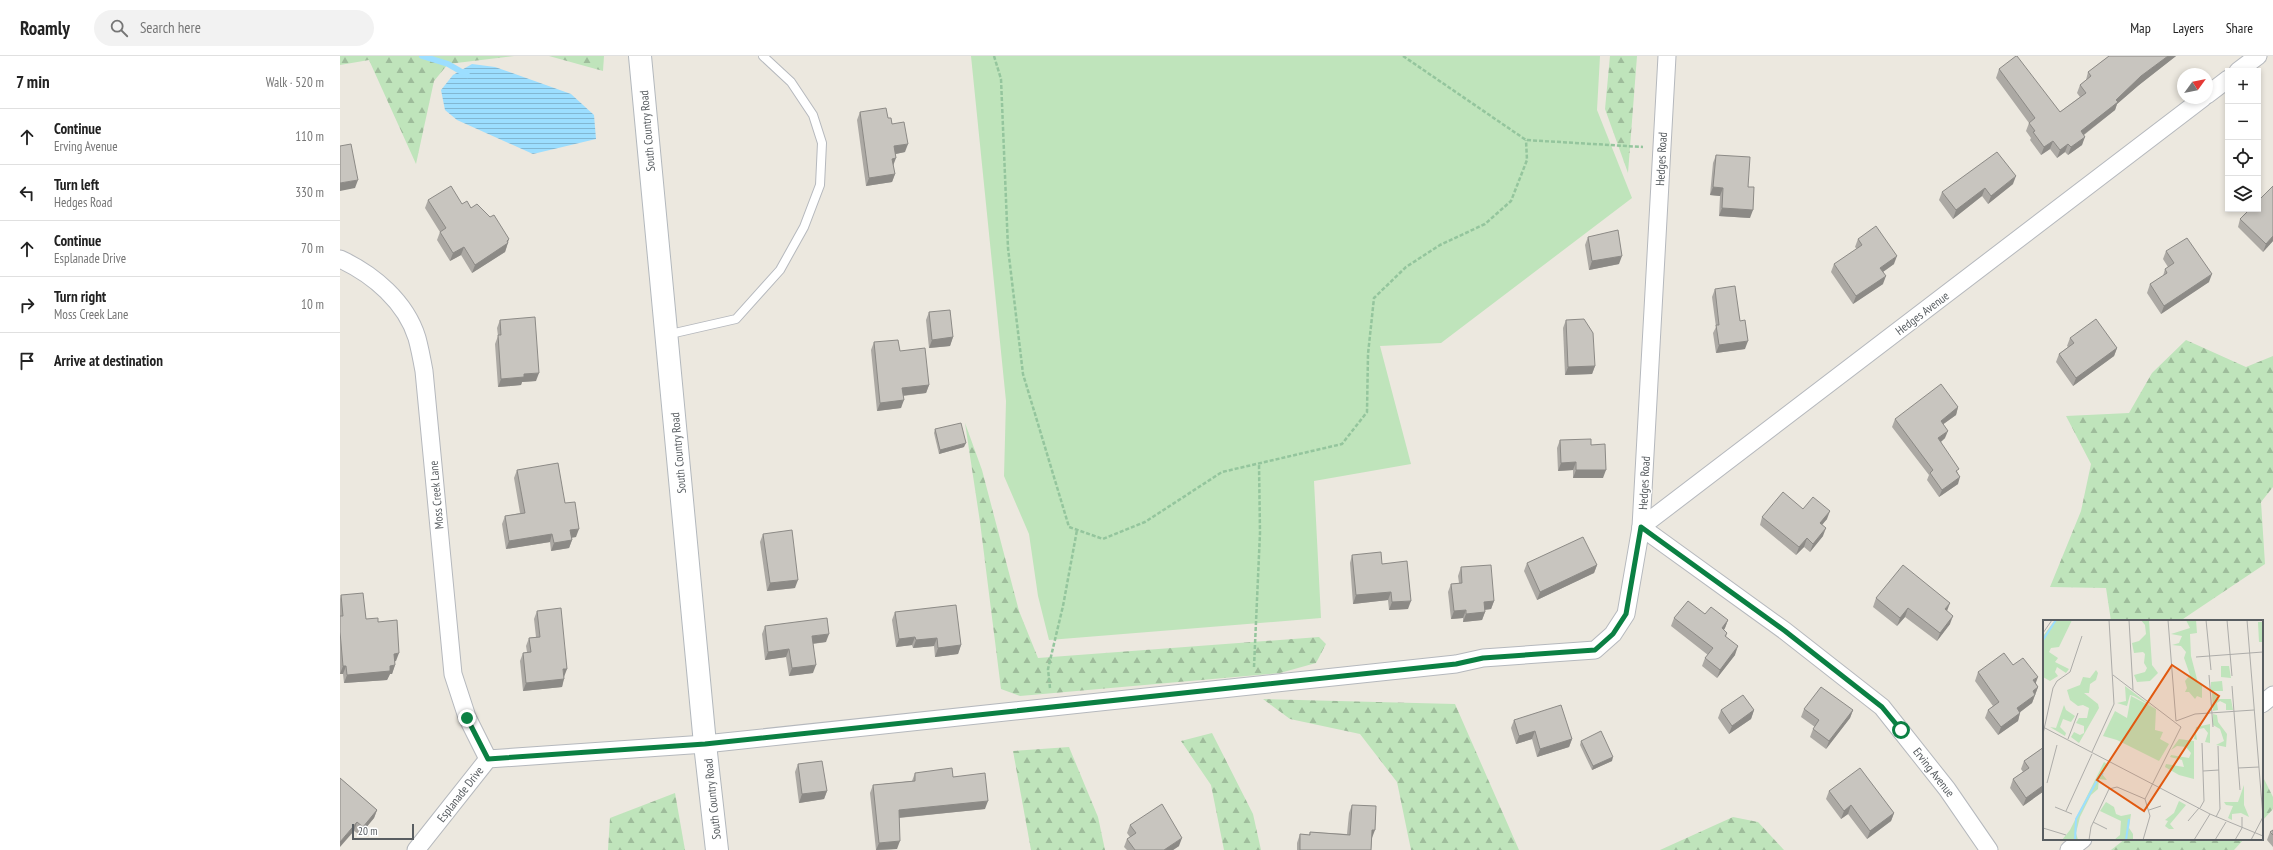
<!DOCTYPE html>
<meta charset="utf-8">
<style>
body{margin:0;font-family:"PT Sans Narrow",sans-serif;background:#f2f2f2;color:#222}
.controls{position:absolute;right:12px;top:12px;display:grid;overflow:hidden;border-radius:0px;box-shadow:0 2px 6px #0003}
.controls button{width:36px;height:36px;display:grid;place-items:center;padding:0;border:0;border-bottom:1px solid #e0e0e0;background:#fff;color:#222;font:20px sans-serif}
.compass{position:absolute;left:1837px;top:12px;width:36px;height:36px;border-radius:50%;background:#fff;box-shadow:0 2px 6px #0003;rotate:57deg}
.scale{position:absolute;left:12px;bottom:10px;width:62px;box-sizing:border-box;padding-left:4px;border:2px solid #585d61;border-top:0;font-size:11px;line-height:14px;white-space:nowrap;color:#585d61;-webkit-text-stroke:3px #fff;paint-order:stroke}
.stop{position:absolute;width:12px;height:12px;margin:-9px;border:3px solid #0b8043;border-radius:50%;background:#fff}
.stop.end{background:#0b8043;border-color:#fff;box-shadow:0 1px 4px #0008}
.list{margin:0;padding:0;list-style:none}
h2{display:flex;justify-content:space-between;align-items:center;height:52px;margin:0;padding:0 16px;font-size:17px}
h2 small{font-size:13px;font-weight:400;color:#767676}
.list li{display:grid;grid-template-columns:26px 1fr auto;gap:12px;align-items:center;box-sizing:border-box;height:56px;padding:0 16px;border-top:1px solid #e0e0e0}
.list b{display:block;font-size:15px;white-space:nowrap}
.list p{margin:0;font-size:13px;white-space:nowrap;color:#767676}
.list em{font-size:13px;font-style:normal;color:#767676}
.icon{flex:none;width:22px;height:22px;fill:none;stroke:currentColor;stroke-width:2;stroke-linecap:round;stroke-linejoin:round}
.map{position:relative;flex:none;width:1933px;height:794px;overflow:hidden}
header{display:flex;align-items:center;gap:24px;box-sizing:border-box;height:56px;padding:0 20px;background:#fff;border-bottom:1px solid #e0e0e0}
header strong{font-size:19px}
nav{display:flex;gap:22px;margin-inline-start:auto;font-size:14px}
.search{width:280px;height:36px;background:#f2f2f2;display:flex;align-items:center;gap:10px;box-sizing:border-box;padding:0 14px;border-radius:22px;color:#767676;font-size:15px}
main{display:flex}
aside{flex:1;background:#fff}
.map>svg:first-child{display:block}
.grass{fill:#bfe4bb}
.forest{fill:url(#forest-firs)}
.water{fill:url(#water-rules)}
.lines{fill:none;stroke-linecap:round;stroke-linejoin:round}
.stream{stroke:#9cdeff;stroke-width:6}
.lane-casing{stroke:#b5b8bd;stroke-width:10}
.street-casing{stroke:#b5b8bd;stroke-width:19}
.secondary-casing{stroke:#b3b8bd;stroke-width:24}
.path{stroke:#94c59d;stroke-width:2.5;stroke-dasharray:4 2;stroke-linecap:butt}
.lane{stroke:#fff;stroke-width:8}
.street{stroke:#fff;stroke-width:17}
.secondary{stroke:#fff;stroke-width:22}
.wall{fill:#aca9a4}
.shaded-wall{fill:#8c8a86}
.building{fill:#c8c5bf;stroke:#8c8a86}
.route{stroke:#0b8043;stroke-width:5}
.labels{text-anchor:middle;dominant-baseline:central;stroke-width:3;stroke-linejoin:round;paint-order:stroke}
.street-label{font-size:12px;fill:#585d61;stroke:#fff}
.inset-river{fill:none;stroke:#9cdeff;stroke-width:2}
.inset-road{fill:none;stroke:#adaca9;stroke-width:1}
.view{fill:#e15910;fill-opacity:0.15;stroke:#e15910;stroke-width:2}
.inset-edge{fill:none;stroke:#585d61;stroke-width:2}
</style>
<header>
<strong>Roamly</strong>
<div class="search"><svg class="icon" aria-label="search" viewBox="0 0 24 24"><circle cx="10" cy="10" r="6"/><path d="M15 15l6 6"/></svg>Search here</div>
<nav><a>Map</a><a>Layers</a><a>Share</a></nav>
</header>
<main>
<aside>
<h2>7 min<small>Walk · 520 m</small></h2>
<ul class="list">
<li><svg class="icon" aria-label="ahead" viewBox="0 0 24 24"><path d="M12 20V5M6 11l6-6 6 6"/></svg><div><b>Continue</b><p>Erving Avenue</p></div><em>110 m</em></li>
<li><svg class="icon" aria-label="left" viewBox="0 0 24 24"><path d="M17 20v-9H6M10 6l-5 5 5 5"/></svg><div><b>Turn left</b><p>Hedges Road</p></div><em>330 m</em></li>
<li><svg class="icon" aria-label="ahead" viewBox="0 0 24 24"><path d="M12 20V5M6 11l6-6 6 6"/></svg><div><b>Continue</b><p>Esplanade Drive</p></div><em>70 m</em></li>
<li><svg class="icon" aria-label="right" viewBox="0 0 24 24"><path d="M7 20v-9h11M14 6l5 5-5 5"/></svg><div><b>Turn right</b><p>Moss Creek Lane</p></div><em>10 m</em></li>
<li><svg class="icon" aria-label="arrive" viewBox="0 0 24 24"><path d="M6 21V4h12l-3 4 3 4H6"/></svg><div><b>Arrive at destination</b></div></li>
</ul>
</aside>
<div class="map">
<svg width="1933" height="794" viewBox="0 0 1933 794">
<defs>
<pattern id="forest-firs" width="22" height="20" patternUnits="userSpaceOnUse"><rect width="22" height="20" fill="#bfe4bb"/><path d="M5 1l3.5 6h-7zM16 11l3.5 6h-7z" fill="#9ebc9b"/></pattern>
<pattern id="water-rules" width="6" height="5" patternUnits="userSpaceOnUse"><rect width="6" height="5" fill="#9cdeff"/><path d="M0 2.5h6" fill="none" stroke="#82b7d2"/></pattern>
</defs>
<rect width="100%" height="100%" fill="#ece8df"/>
<!-- grass -->
<path class="grass" d="M631 0H1260L1257 54 1292 142 1101 287 1040 290 1071 408 974 425 981 562 709 584 698 540 689 478 664 420 666 345Z"/>
<!-- forest -->
<g class="forest">
<path d="M0 0H174L108 8 94 25 76 108 29 4 0 9Z"/>
<path d="M209 0H264L263 15Z"/>
<path d="M1270 0H1297L1288 117 1265 53Z"/>
<path d="M1846 284 1906 311 1933 300V431L1921 446 1925 508 1840 565H1771L1766 532 1710 531 1741 455 1751 408 1726 360 1789 357 1812 317Z"/>
<path d="M625 367 642 414 679 555 698 602 979 581 986 588 976 607 940 617 680 640 661 633 640 466Z"/>
<path d="M923 643 1115 648 1179 794H1071L1057 726 1020 678 950 663Z"/>
<path d="M872 677 913 758 921 794H884L871 729 841 685Z"/>
<path d="M729 691 758 761 765 794H691L673 695Z"/>
<path d="M1922 719 1933 741V753L1922 765Z"/>
<path d="M335 737 345 794H268L270 762Z"/>
<path d="M1393 761 1418 766 1444 794H1320Z"/>
<path d="M1785 783H1904L1894 794H1771Z"/>
</g>
<!-- water -->
<path class="water" d="M132 8 155 11 231 38 254 59 256 83 193 98 117 64 105 54 101 34 113 19Z"/>
<g class="lines">
<!-- stream -->
<path class="stream" d="M82 0 108 8 127 19"/>
<defs>
<path id="lane" d="M326 279 396 263 440 214 464 171 480 129 482 87 473 59 451 26 423 0"/>
<g id="street">
<path d="M1898 15 1918 0"/>
<path d="M1867 39 1888 23"/>
<path d="M0 203C33 218 66 246 77 282 80 293 82 304 84 315L113 618 127 661 148 703"/>
<path d="M1301 471 1863 42"/>
<path d="M1301 471 1445 575 1542 651 1607 733 1649 794"/>
<path d="M1922 648 1933 639"/>
<path d="M76 794 148 703 365 688 1116 608 1143 602 1255 594 1273 578 1286 558 1301 471 1327 0"/>
<path d="M1729 794 1743 783"/>
</g>
<path id="secondary" d="M300 0 365 688 377 794"/>
</defs>
<!-- lane casing -->
<use href="#lane" class="lane-casing"/>
<!-- street casing -->
<use href="#street" class="street-casing"/>
<!-- secondary casing -->
<use href="#secondary" class="secondary-casing"/>
<!-- path -->
<g class="path">
<path d="M654 0 661 23 668 192 683 318 729 471 763 483 805 466 882 416 1002 388 1027 356 1028 298 1034 242 1066 211 1100 189 1145 168 1171 145 1187 104 1186 84"/>
<path d="M1063 0 1186 84 1303 91"/>
<path d="M914 611 920 477 919 408"/>
<path d="M710 632 708 613 723 550 737 474"/>
</g>
<!-- lane -->
<use href="#lane" class="lane"/>
<!-- street -->
<use href="#street" class="street"/>
<!-- secondary -->
<use href="#secondary" class="secondary"/>
</g>
<!-- wall -->
<g class="wall">
<path d="M1769 0H1836L1799 29 1777 48 1775 54 1744 79 1742 89 1728 99 1725 96 1717 102 1710 93 1701 99 1690 84 1691 82 1686 75 1689 67 1656 22 1659 13 1720 56 1740 41 1737 37 1740 29 1746 24 1748 16Z"/>
<path d="M520 56 548 62 552 68 565 96 555 98 553 110 555 118 552 126 526 130 517 64Z"/>
<path d="M1376 99 1408 131 1410 162 1379 160 1380 140 1370 139 1373 107Z"/>
<path d="M1673 128 1648 148 1642 140 1613 163 1599 144 1602 136Z"/>
<path d="M88 144 122 148 131 152 168 187 165 196 132 217 121 199 110 205 97 184 100 176 85 152Z"/>
<path d="M1900 163 1933 185 1923 196 1898 171Z"/>
<path d="M1248 181 1279 208 1249 214 1245 189Z"/>
<path d="M1518 183 1554 208 1543 216V228L1513 248 1491 216 1494 208 1517 193 1515 191Z"/>
<path d="M1826 195 1869 226 1821 258 1807 237 1810 228 1823 220 1825 213 1828 211 1823 203Z"/>
<path d="M1375 233 1405 293 1376 297 1373 277 1376 271 1372 241Z"/>
<path d="M589 256 613 281 610 290 589 292 586 264Z"/>
<path d="M160 264 196 325 182 326 181 329 158 331 155 288 158 280 157 272Z"/>
<path d="M1226 264 1255 310 1252 318 1225 319 1223 272Z"/>
<path d="M1730 282 1777 292 1774 300 1733 330 1716 306 1719 298 1728 291 1727 290Z"/>
<path d="M534 286 560 295 589 329 586 337 563 340 561 352 537 355 531 294Z"/>
<path d="M1618 351 1616 359 1603 368 1605 382 1601 386 1618 417V428L1599 441 1587 424 1589 419 1552 371 1555 363Z"/>
<path d="M595 373 624 391 599 398 594 377Z"/>
<path d="M1220 384 1251 389 1263 422H1233V414L1218 415 1217 392Z"/>
<path d="M177 414 225 447 236 481 231 482 232 484 229 492 211 495 210 486 166 493 162 468 165 460 180 457 174 422Z"/>
<path d="M1463 453 1487 463 1482 468 1483 480 1470 496 1464 491 1456 499 1420 469 1422 461Z"/>
<path d="M423 478 455 532 427 535 420 486Z"/>
<path d="M1012 499 1042 508 1068 553 1049 554 1048 544 1013 548 1010 507Z"/>
<path d="M1187 507 1257 509 1254 517 1197 544 1184 515Z"/>
<path d="M1121 511 1154 545 1151 553 1145 554V556L1142 564 1123 566V562L1111 563 1108 536 1111 528 1119 527 1118 520Z"/>
<path d="M1 539 26 563 38 566 56 605H54L55 609 52 618H50L47 624 4 627 3 618H0V543Z"/>
<path d="M1536 542 1607 555 1610 568 1597 585 1565 561 1557 570 1533 551Z"/>
<path d="M197 555 224 621 222 631 183 635 180 605 183 597 187 596 186 590 189 582 196 581 194 563Z"/>
<path d="M555 556 621 589 618 598 595 601 594 590 573 592 572 589 556 591 552 564Z"/>
<path d="M1365 558 1388 564 1384 574 1387 577 1386 581 1395 599 1377 622 1362 610 1365 602 1368 599 1331 570 1334 562Z"/>
<path d="M425 570 486 586 473 588V617L449 620 446 601 425 604 422 578Z"/>
<path d="M1673 609 1696 627 1698 631 1692 647 1680 656 1678 665 1658 679 1645 662 1648 654 1653 650 1635 625 1638 616Z"/>
<path d="M1464 653 1513 654 1510 662 1486 693 1470 681 1473 673 1475 671 1461 661Z"/>
<path d="M1381 654H1414L1411 663 1389 678 1378 662Z"/>
<path d="M1174 664 1232 683 1229 691 1197 701 1192 683 1176 688 1171 672Z"/>
<path d="M1241 685 1272 705 1252 714 1240 689Z"/>
<path d="M1704 691V735L1683 750 1670 732 1673 723 1683 716 1681 713 1684 705Z"/>
<path d="M458 708 487 735 484 743 459 747 455 716Z"/>
<path d="M575 717 613 721 645 753 559 762 557 793 536 794 530 737 533 729 572 725Z"/>
<path d="M0 722 37 754 34 762 20 779 14 775Z"/>
<path d="M1489 735 1554 757 1551 765 1527 783 1508 758 1501 763 1486 743Z"/>
<path d="M1012 749 1032 782 1031 794H957V787L960 778 969 779 970 776 1007 778 1009 757Z"/>
<path d="M790 769 839 790 833 794H787L784 791 787 783 790 781 787 777Z"/>
<path d="M1933 774V791L1927 784 1930 776Z"/>
</g>
<!-- shaded-wall -->
<g class="shaded-wall">
<path d="M1828 0H1836L1799 29 1777 48 1775 54 1738 83 1741 75 1801 20Z"/>
<path d="M1745 81 1742 89 1728 99 1731 91Z"/>
<path d="M1713 85 1710 93 1701 99 1704 91Z"/>
<path d="M568 88 565 96 551 99 554 90Z"/>
<path d="M1728 88 1725 96 1717 102 1720 94Z"/>
<path d="M556 102 553 110 552 103Z"/>
<path d="M555 118 552 126 526 130 529 122Z"/>
<path d="M1676 120 1673 128 1648 148 1651 140Z"/>
<path d="M18 124 15 132 0 135V127Z"/>
<path d="M1373 131 1383 132 1380 140 1370 139Z"/>
<path d="M1645 132 1642 140 1613 163 1616 154Z"/>
<path d="M1382 152 1413 154 1410 162 1379 160Z"/>
<path d="M1933 180V185L1923 196 1926 188Z"/>
<path d="M169 183 165 196 132 217 135 209Z"/>
<path d="M124 191 121 199 110 205 113 197Z"/>
<path d="M1282 200 1279 208 1249 214 1252 205Z"/>
<path d="M1557 200 1554 208 1537 220 1540 212Z"/>
<path d="M1872 218 1869 226 1821 258 1824 250Z"/>
<path d="M1546 220 1543 228 1513 248 1516 240Z"/>
<path d="M613 281 610 290 589 292 592 284Z"/>
<path d="M1408 285 1405 293 1376 297 1379 289Z"/>
<path d="M1777 292 1774 300 1733 330 1736 322Z"/>
<path d="M1255 310 1252 318 1225 319 1228 311Z"/>
<path d="M199 317 196 325 182 326 181 329 158 331 161 323 184 318Z"/>
<path d="M589 329 586 337 559 340 562 332Z"/>
<path d="M564 344 561 352 537 355 540 347Z"/>
<path d="M1618 351 1616 359 1598 372 1601 365Z"/>
<path d="M1608 375 1605 382 1596 390 1598 382Z"/>
<path d="M626 387 624 391 599 398 600 394Z"/>
<path d="M1236 406 1233 414 1218 415 1221 407Z"/>
<path d="M1236 414H1266L1263 422H1233Z"/>
<path d="M1620 421 1618 428 1599 441 1602 434Z"/>
<path d="M1490 455 1487 463 1477 475 1480 467Z"/>
<path d="M1486 472 1483 480 1470 496 1473 488Z"/>
<path d="M239 473 236 481 227 482 230 474Z"/>
<path d="M212 478 210 486 166 493 169 485Z"/>
<path d="M1467 482 1464 491 1456 499 1459 491Z"/>
<path d="M232 484 229 492 211 495 214 487Z"/>
<path d="M1257 509 1254 517 1197 544 1200 536Z"/>
<path d="M458 524 455 532 427 535 430 527Z"/>
<path d="M1051 536 1048 544 1013 548 1016 539Z"/>
<path d="M1071 545 1068 553 1049 554 1052 546Z"/>
<path d="M1154 545 1151 553 1141 554 1144 546Z"/>
<path d="M1610 547 1607 555 1605 553Z"/>
<path d="M1568 552 1565 561 1557 570 1560 562Z"/>
<path d="M1126 554 1123 562 1111 563 1114 555Z"/>
<path d="M1145 556 1142 564 1123 566 1126 558Z"/>
<path d="M1613 560 1610 568 1597 585 1600 577Z"/>
<path d="M1388 564 1385 572 1379 581 1382 572Z"/>
<path d="M489 578 486 586 469 588 472 580Z"/>
<path d="M575 581 572 589 556 591 559 583Z"/>
<path d="M597 582 594 590 573 592 576 584Z"/>
<path d="M621 589 618 598 595 601 598 592Z"/>
<path d="M1398 590 1395 599 1377 622 1380 614Z"/>
<path d="M449 593 446 601 425 604 428 596Z"/>
<path d="M59 597 56 605 51 606 54 598Z"/>
<path d="M55 609 52 618H50L47 624 4 627 7 619 50 610Z"/>
<path d="M476 609 473 617 449 620 452 612Z"/>
<path d="M3 610H6L3 618H0Z"/>
<path d="M223 613H227L224 621Z"/>
<path d="M1698 621 1695 629 1693 624Z"/>
<path d="M224 623 222 631 183 635 186 627Z"/>
<path d="M1698 631 1695 639 1693 635Z"/>
<path d="M1695 639 1692 647 1675 660 1677 652Z"/>
<path d="M1414 654 1411 663 1389 678 1392 670Z"/>
<path d="M1513 654 1510 662 1486 693 1489 685Z"/>
<path d="M1680 657 1678 665 1658 679 1661 671Z"/>
<path d="M1195 675 1192 683 1176 688 1179 680Z"/>
<path d="M1232 683 1229 691 1197 701 1200 693Z"/>
<path d="M1273 701 1272 705 1252 714 1253 710Z"/>
<path d="M1704 729V735L1683 750 1686 742Z"/>
<path d="M487 735 484 743 459 747 462 738Z"/>
<path d="M648 745 645 753 556 762 559 754Z"/>
<path d="M1511 749 1508 758 1501 763 1504 755Z"/>
<path d="M37 754 34 762 20 779 23 771Z"/>
<path d="M1554 757 1551 765 1527 783 1530 775Z"/>
<path d="M17 766 14 775 0 791V786Z"/>
<path d="M1032 774H1035L1032 782Z"/>
<path d="M842 782 839 790 833 794H824Z"/>
<path d="M560 785 557 793 536 794 539 787Z"/>
</g>
<!-- building -->
<g class="building">
<path d="M1676 0H1677L1720 56 1746 37 1740 29 1751 20 1748 16 1769 0H1828L1801 20 1776 44 1778 46 1741 75 1745 81 1731 91 1728 88 1720 94 1713 85 1704 91 1693 76 1695 75 1689 67 1695 62 1659 13Z"/>
<path d="M546 52 548 62H551L552 68 564 66 568 88 554 90 556 102 552 103 555 118 529 122 520 56Z"/>
<path d="M11 88 18 124 0 127V90Z"/>
<path d="M1657 96 1676 120 1651 140 1645 132 1616 154 1602 136Z"/>
<path d="M1376 99 1410 101 1408 131H1414L1413 154 1382 152 1383 132 1373 131Z"/>
<path d="M111 130 122 148 127 145 131 152 137 148 150 161 154 159 169 183 167 185 168 187 135 209 124 191 113 197 100 176 106 172 88 144Z"/>
<path d="M1933 130V180L1926 188 1900 163 1910 153H1918V145Z"/>
<path d="M1536 170 1557 200 1540 212 1546 220 1516 240 1494 208 1522 189 1518 183Z"/>
<path d="M1278 174 1282 200 1252 205 1248 181Z"/>
<path d="M1847 182 1872 218 1824 250 1810 228 1827 217 1825 213 1834 207 1826 195Z"/>
<path d="M1395 230 1400 265 1405 264 1408 285 1379 289 1376 269H1379L1375 233Z"/>
<path d="M610 254 613 281 592 284 589 256Z"/>
<path d="M195 261 199 317 184 318V321L161 323 158 279H161L160 264Z"/>
<path d="M1244 263 1253 277 1255 310 1228 311 1226 264Z"/>
<path d="M1756 263 1777 292 1736 322 1719 298 1734 287 1730 282Z"/>
<path d="M558 284 560 295 585 292 589 329 562 332 564 344 540 347 534 286Z"/>
<path d="M1601 328 1618 351 1601 365 1608 375 1598 382 1619 413 1616 415 1620 421 1602 434 1590 417 1593 414 1555 363Z"/>
<path d="M621 367 626 387 600 394 595 373Z"/>
<path d="M1251 383V389L1265 388 1266 414H1236V406L1221 407 1220 384Z"/>
<path d="M218 407 225 447 235 446 239 473 230 474 232 484 214 487 212 478 169 485 165 460 185 457 177 414Z"/>
<path d="M1443 436 1463 453 1473 441 1490 455 1480 467 1486 472 1473 488 1467 482 1459 491 1422 461Z"/>
<path d="M452 474 458 524 430 527 423 478Z"/>
<path d="M1243 481 1257 509 1200 536 1187 507Z"/>
<path d="M1041 496 1042 508 1067 505 1071 545 1052 546 1051 536 1016 539 1012 499Z"/>
<path d="M1151 509 1154 545 1144 546 1145 556 1126 558V554L1114 555 1111 528 1122 527 1121 511Z"/>
<path d="M1563 509 1610 547 1605 553 1613 560 1600 577 1568 552 1560 562 1536 542Z"/>
<path d="M23 537 26 563 38 562V566L57 564 59 597 54 598 55 609 50 610V615L7 619 6 610H3L0 576V560H3L1 539Z"/>
<path d="M1348 545 1365 558 1371 551 1388 564 1382 572 1387 577 1385 580 1398 590 1380 614 1365 602 1373 592 1334 562Z"/>
<path d="M616 549 621 589 598 592 597 582 576 584 575 581 559 583 555 556Z"/>
<path d="M221 552 227 613H223L224 623 186 627 183 597 191 596 189 582 200 581 197 555Z"/>
<path d="M487 562 489 578 472 580 476 609 452 612 449 593 428 596 425 570Z"/>
<path d="M1664 597 1673 609 1683 602 1698 621 1693 624 1698 631 1693 635 1695 639 1677 652 1680 657 1661 671 1648 654 1659 646 1638 616Z"/>
<path d="M1481 631 1513 654 1489 685 1473 673 1479 664 1464 653Z"/>
<path d="M1403 639 1414 654 1392 670 1381 654Z"/>
<path d="M1221 649 1232 683 1200 693 1195 675 1179 680 1174 664Z"/>
<path d="M1261 675 1273 701 1253 710 1241 685Z"/>
<path d="M1704 691V729L1686 742 1673 723 1689 712 1684 705Z"/>
<path d="M482 705 487 735 462 738 458 708Z"/>
<path d="M612 712 613 721 645 717 648 745 559 754 560 785 539 787 533 729 575 725V717Z"/>
<path d="M1520 712 1554 757 1530 775 1511 749 1504 755 1489 735Z"/>
<path d="M0 722 37 754 23 771 17 766 0 786Z"/>
<path d="M822 748 842 782 824 794H795L787 783 796 777 790 769Z"/>
<path d="M1012 749 1036 750 1035 774H1032L1031 794H960V778L970 779V776L1010 779Z"/>
<path d="M1933 774V779L1930 776Z"/>
</g>
<g class="lines">
<!-- route -->
<path class="route" d="M127 662 148 703 365 688 1116 608 1143 602 1255 594 1273 578 1286 558 1301 471 1445 575 1542 651 1561 674"/>
</g>
<g class="labels">
<!-- street labels -->
<g class="street-label">
<text transform="translate(307 75) rotate(-95)">South Country Road</text>
<text transform="translate(1321 103) rotate(-87)">Hedges Road</text>
<text transform="translate(1582 257) rotate(-37)">Hedges Avenue</text>
<text transform="translate(338 397) rotate(-95)">South Country Road</text>
<text transform="translate(1304 427) rotate(-87)">Hedges Road</text>
<text transform="translate(96 439) rotate(-95)">Moss Creek Lane</text>
<text transform="translate(1594 716) rotate(52)">Erving Avenue</text>
<text transform="translate(120 738) rotate(-52)">Esplanade Drive</text>
<text transform="translate(372 743) rotate(-96)">South Country Road</text>
</g>
</g>
<!-- overview -->
<g transform="translate(1703 564)">
<rect width="220" height="220" fill="#ece8df"/>
<path d="M88 76 113 89 112 110 120 112 117 119 126 124 116 141 74 120 60 116 72 91 84 98Z" fill="#bfe4bb"/>
<path d="M12 0H29L16 27 8 28 6 32 15 38 12 42 26 49 23 53 14 47 12 52 15 56 7 61 0 57V16ZM98 0H106L109 45 115 53 107 61 94 62 91 55 102 52 104 48 101 43 102 34 100 32 91 33 89 23 96 21 103 14 102 5ZM143 0H153L154 13 147 14 148 36 155 63 159 65V78L154 76 152 79 146 72H142L144 68 142 61 147 55 141 38 143 32 138 26 129 25 136 23 139 16 128 14 147 8ZM215 2H219L220 22H216ZM178 46H186L188 58 178 57ZM53 50 55 53 53 60 47 64 46 73H41L55 84 56 88 36 123 28 117 31 112 37 115 41 113V106L33 103 36 98H44L46 88 40 85 35 86 27 80 24 70 37 65 40 57 47 58ZM179 61 180 71H168V62ZM82 66 111 88 91 76 87 75 84 86 74 83 83 81ZM169 73 174 74 175 79H188L190 90H183V84L177 81 174 83 175 90 170 91ZM21 85 23 90 32 96 28 102 20 99 17 107 23 113 22 116 7 107 13 108ZM170 94 174 95 175 102 184 114 183 127 173 125 181 121 177 109 170 105ZM167 104V123L162 122 165 113 161 108 156 109 153 113 154 120 151 119 153 107ZM136 119 151 121V159L136 155 122 147 123 144 141 147 139 140 127 137 128 135 146 138 148 133 143 127 134 126 128 130ZM61 142 65 145 59 154 64 160 56 159 55 169 48 175 37 197 33 213 35 220H19L27 210ZM201 165V185L206 197 198 193 189 194V200L185 198 190 186 183 185 181 182H195ZM136 181 143 185 127 204 131 209H126L122 206 125 201 122 200 131 193ZM63 182 71 187 73 194 78 196 88 194 86 208 90 214V220H71L77 215 78 201 57 191Z" fill="#bfe4bb"/>
<path class="inset-river" d="M0 20 13 0M32 220 33 199 56 157 60 153M83 220 86 199"/>
<path class="inset-road" d="M86 0 90 70M125 0 133 101M163 0 168 50M184 0 189 56M204 0 220 197 208 220M0 13 9 0M153 37 220 32M70 55 138 107 102 179 107 196 100 220M166 55 170 107M189 66 197 170M133 101 152 94 211 90M0 107 167 194 220 216M0 114 10 68 14 61 27 52 39 16M25 119 35 93M49 132 71 84 66 0M195 148 216 147M160 151 176 150M4 163 14 125M12 187 29 194M157 188 161 181 159 123M106 190 118 186M23 191 49 134M173 197 177 189 175 126M145 201 156 188M50 202 64 209M0 208 23 215M46 220 48 207 66 169 74 167 102 179M151 220 167 194M172 220 183 202M192 220 199 208V197"/>
<path class="view" d="M129 45 176 76 101 191 54 160Z"/>
<rect width="220" height="220" class="inset-edge"/>
</g>
</svg>
<div class="controls">
<button>+</button>
<button>−</button>
<button><svg class="icon" aria-label="locate" viewBox="0 0 24 24"><circle cx="12" cy="12" r="6"/><path d="M12 2v4M12 18v4M2 12h4M18 12h4"/></svg></button>
<button><svg class="icon" aria-label="layers" viewBox="0 0 24 24"><path d="M12 4l9 5-9 5-9-5zM3 14l9 5 9-5"/></svg></button>
</div>
<svg class="compass" viewBox="-18 -18 36 36"><path d="M0-13l5 13h-10z" fill="#e53935"/><path d="M0 13l5-13h-10z" fill="#767676"/></svg>
<div class="scale">20 m</div>
<div class="stop" style="left:1561px;top:674px"></div>
<div class="stop end" style="left:127px;top:662px"></div>
</div>
</main>
